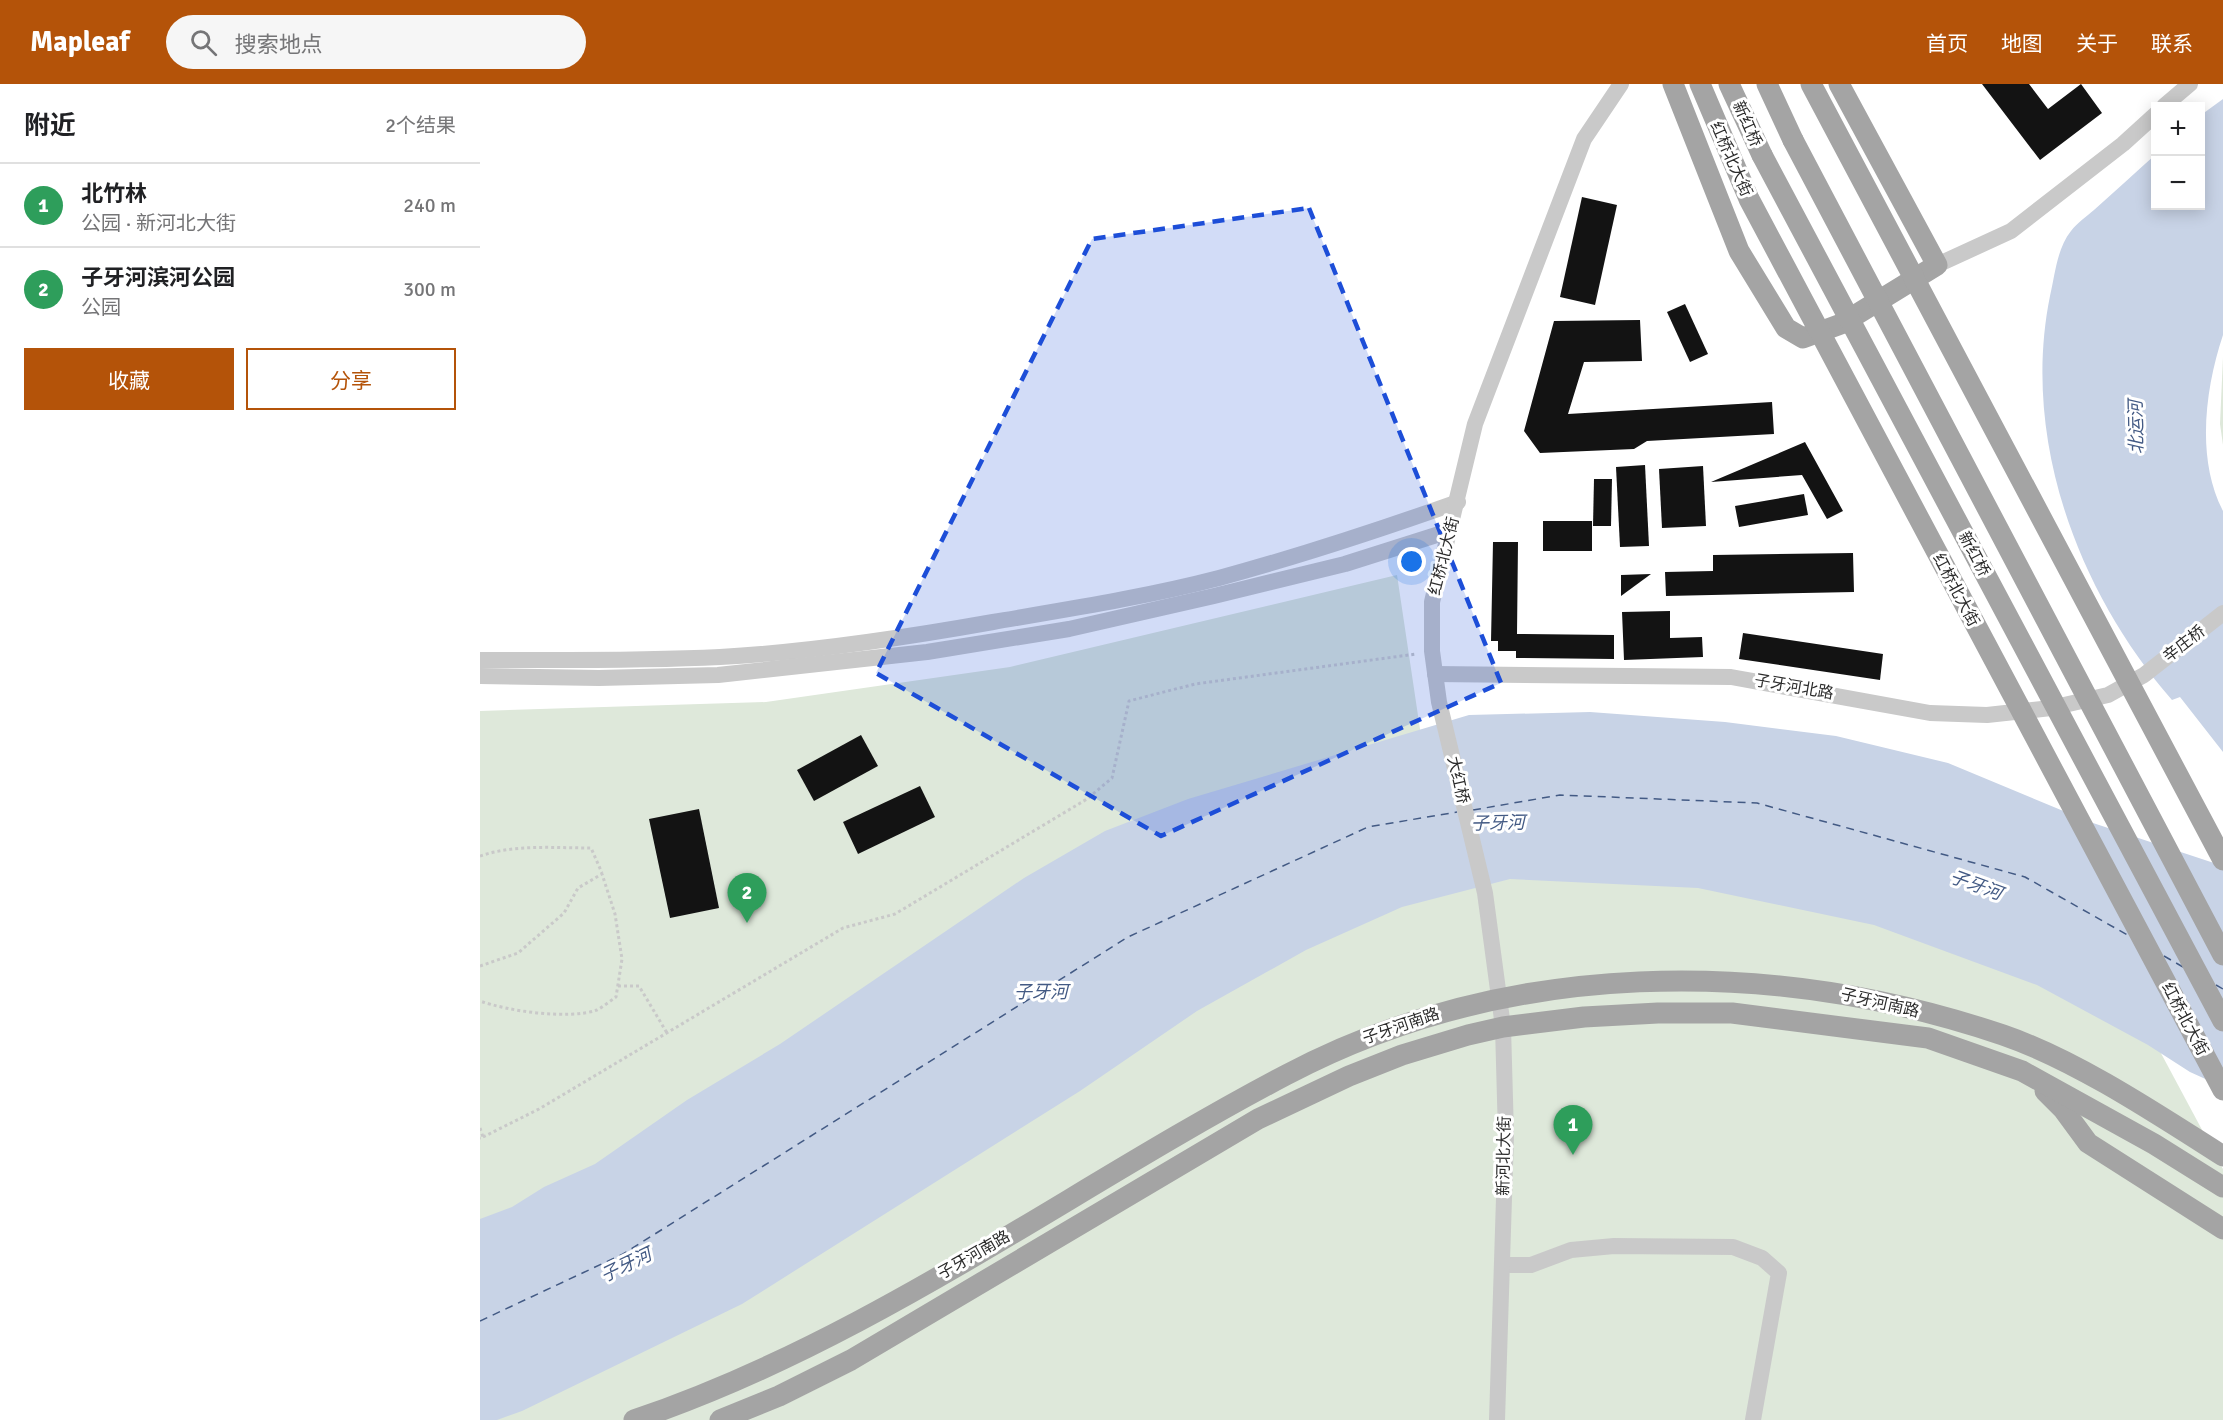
<!DOCTYPE html>
<html lang="zh">
<meta charset="utf-8">
<style>
body{margin:0;font-family:Signika,"Noto Sans SC",sans-serif;background:#f6f6f6;color:#202124}
.controls{position:absolute;right:18px;top:18px;display:grid;overflow:hidden;border-radius:0px;box-shadow:0 3px 15px #0003}
.controls button{width:54px;height:54px;display:grid;place-items:center;padding:0;border:0;border-bottom:2px solid #e0e0e0;background:#fff;color:#202124;font:30px sans-serif}
.you{position:absolute;left:932px;top:478px;width:21px;height:21px;margin:-15px;border:4px solid #fff;border-radius:50%;background:#1a73e8;box-shadow:0 0 0 9px #1a73e833}
.badge{display:grid;place-items:center;width:39px;height:39px;border-radius:50%;background:#b45309;color:#fff;font-size:20px;font-weight:700}
.pin{position:absolute;translate:-50% -50px;filter:drop-shadow(0 2px 3px #0008)}
.pin::after{content:'';position:absolute;top:32px;width:21px;height:18px;background:inherit;clip-path:polygon(0 0,100% 0,50% 100%)}
.list{margin:0;padding:0;list-style:none}
h2{display:flex;justify-content:space-between;align-items:center;height:78px;margin:0;padding:0 24px;font-size:26px}
h2 small{font-size:20px;font-weight:400;color:#757577}
.list li{display:grid;grid-template-columns:39px 1fr auto;gap:18px;align-items:center;box-sizing:border-box;height:84px;padding:0 24px;border-top:2px solid #e0e0e0}
.list b{display:block;font-size:22px;white-space:nowrap}
.list p{margin:0;font-size:20px;white-space:nowrap;color:#757577}
.list em{font-size:20px;font-style:normal;color:#757577}
.actions{display:flex;gap:12px;padding:18px 24px}
.actions a{flex:1;padding:14px 0;border:2px solid #b45309;border-radius:0px;text-align:center;font-size:21px;color:#b45309}
.actions .main{background:#b45309;color:#fff}
.icon{flex:none;width:33px;height:33px;fill:none;stroke:currentColor;stroke-width:2;stroke-linecap:round;stroke-linejoin:round}
.map{position:relative;flex:none;width:1743px;height:1336px;overflow:hidden}
header{display:flex;align-items:center;gap:36px;box-sizing:border-box;height:84px;padding:0 30px;background:#b45309;color:#fff}
header strong{font-size:28px}
nav{display:flex;gap:33px;margin-inline-start:auto;font-size:21px}
.search{width:420px;height:54px;background:#f6f6f6;display:flex;align-items:center;gap:15px;box-sizing:border-box;padding:0 21px;border-radius:33px;color:#757577;font-size:22px}
main{display:flex}
aside{flex:1;background:#fff}
.map>svg:first-child{display:block}
.green{fill:#dee8da}
.water{fill:#c8d3e6}
.lines{fill:none;stroke-linecap:round;stroke-linejoin:round}
.ferry{stroke:#435a84;stroke-width:1.5;stroke-dasharray:8 6;stroke-linecap:butt}
.building{fill:#131313}
.path{stroke:#c9c9c9;stroke-width:3;stroke-dasharray:3 3;stroke-linecap:butt}
.minor{stroke:#c9c9c9;stroke-width:16}
.major{stroke:#a4a4a4;stroke-width:21}
.major-bridge{stroke:#a4a4a4;stroke-width:21}
.marked{fill:#1d4ed8;fill-opacity:0.2;stroke:#1d4ed8;stroke-width:4.5;stroke-dasharray:12 8;stroke-linejoin:round}
.labels{text-anchor:middle;dominant-baseline:central;stroke-width:6;stroke-linejoin:round;paint-order:stroke}
.street-label{font-size:16px;fill:#2c2c2c;stroke:#fff}
.water-label{font-size:18px;font-style:italic;fill:#435a84;stroke:#fff}
</style>
<header>
<strong>Mapleaf</strong>
<div class="search"><svg class="icon" aria-label="search" viewBox="0 0 24 24"><circle cx="10" cy="10" r="6"/><path d="M15 15l6 6"/></svg>搜索地点</div>
<nav><a>首页</a><a>地图</a><a>关于</a><a>联系</a></nav>
</header>
<main>
<aside>
<h2>附近<small>2个结果</small></h2>
<ul class="list">
<li><span class="badge" style="background:#2e9e5b">1</span><div><b>北竹林</b><p>公园 · 新河北大街</p></div><em>240 m</em></li>
<li><span class="badge" style="background:#2e9e5b">2</span><div><b>子牙河滨河公园</b><p>公园</p></div><em>300 m</em></li>
</ul>
<div class="actions"><a class="main">收藏</a><a>分享</a></div>
</aside>
<div class="map">
<svg width="1743" height="1336" viewBox="0 0 1743 1336">
<rect width="100%" height="100%" fill="#fff"/>
<!-- green -->
<g class="green">
<path d="M1743 273V361L1740 340Z"/>
<path d="M917 491 943 665 0 1156V627L286 618 530 583Z"/>
<path d="M1041 782 1263 793 1479 846 1668 945 1743 1085V1336H0L790 860Z"/>
</g>
<!-- water -->
<g class="water">
<path d="M1743 15V251C1725 305 1716 375 1743 427V668L1700 613 1692 616C1598 508 1541 355 1570 212 1575 191 1577 164 1591 147 1597 139 1607 132 1614 126 1635 107 1655 89 1675 71L1676 122H1720L1721 31Z"/>
<path d="M1110 628 1245 638 1356 652 1468 679 1610 738 1743 782V1003L1710 988 1668 961 1557 901 1394 841 1218 804 1030 795 922 823 826 866 717 927 600 1007 262 1220 42 1327 17 1336H0V1135L32 1123 64 1103 115 1080 207 1016 300 960 544 794 625 747 708 715 989 631Z"/>
</g>
<g class="lines">
<!-- ferry -->
<g class="ferry">
<path d="M993 726 1080 711 1277 719 1545 793 1651 853"/>
<path d="M1684 872 1703 883"/>
<path d="M1736 901 1743 905"/>
<path d="M0 1237 143 1170 648 853 888 743 977 728"/>
</g>
</g>
<!-- building -->
<g class="building">
<path d="M1502 0H1549L1568 25 1601 0 1622 29 1560 76Z"/>
<path d="M1102 113 1137 121 1115 221 1080 213Z"/>
<path d="M1205 220 1228 270 1210 278 1187 228Z"/>
<path d="M1160 236 1162 277 1104 278 1088 330 1292 318 1294 350 1167 357 1154 365 1060 369 1044 347 1074 237Z"/>
<path d="M1325 358 1363 427 1347 435 1322 391 1231 398Z"/>
<path d="M1165 381 1169 462 1140 463 1136 383Z"/>
<path d="M1223 382 1226 442 1182 444 1179 385Z"/>
<path d="M1114 395H1132L1131 442H1113Z"/>
<path d="M1324 410 1328 431 1259 443 1255 422Z"/>
<rect x="1063" y="437" width="49" height="30"/>
<path d="M1013 458H1038L1037 550 1134 551V575L1036 574V567H1018V557H1011Z"/>
<path d="M1373 469 1374 508 1186 512 1185 488 1233 487V471Z"/>
<path d="M1171 490 1141 512V491Z"/>
<path d="M1190 527V554L1222 553 1223 573 1144 576 1142 528Z"/>
<path d="M1263 549 1403 570 1400 596 1259 575Z"/>
<path d="M381 651 398 682 334 717 317 686Z"/>
<path d="M440 702 455 733 378 770 363 738Z"/>
<path d="M219 725 239 824 190 834 169 735Z"/>
</g>
<g class="lines">
<!-- path -->
<g class="path">
<path d="M0 772C36 760 74 764 111 764L122 789"/>
<path d="M0 882 38 869 84 829 98 804 122 790 135 830 142 875 136 913C130 917 123 923 117 926 88 936 28 927 0 917"/>
<path d="M138 902H159L187 949"/>
<path d="M0 1044 3 1053 0 1054"/>
<path d="M3 1053 59 1025 363 844 415 830 607 715 632 694 649 617 715 600 936 570"/>
</g>
<!-- minor -->
<g class="minor">
<path d="M1684 22 1710 0"/>
<path d="M1457 181 1531 147 1643 60 1676 30"/>
<path d="M0 576C80 576 160 577 240 573 332 568 423 554 513 538 589 525 666 513 739 494 820 472 899 446 978 418"/>
<path d="M955 590 1251 593 1450 629 1507 631 1571 624 1628 611 1664 591 1743 529"/>
<path d="M0 592 119 594 238 591 447 568 589 545 734 512 865 480 969 447"/>
<path d="M1022 1181H1051L1091 1166 1134 1162 1253 1163 1282 1174 1299 1189 1273 1336"/>
<path d="M1017 1336 1026 1051 1023 943 1005 809 959 618 952 567V518L995 340 1104 55 1141 0"/>
</g>
<!-- major -->
<g class="major">
<path d="M1193 0 1259 167 1306 244 1323 254 1361 240 1457 181 1359 0"/>
<path d="M1249 0 1282 71"/>
<path d="M1287 0 1313 56"/>
<path d="M1565 1007 1583 1025 1608 1059 1743 1145"/>
<path d="M154 1336C389 1257 589 1105 806 991 1026 875 1289 872 1523 951 1596 976 1677 1030 1743 1072"/>
<path d="M240 1336 299 1312 371 1276 778 1035 869 992 922 971 988 951 1023 943 1104 933 1178 929H1252L1448 954 1542 987 1674 1060 1743 1103"/>
</g>
<!-- major-bridge -->
<g class="major-bridge">
<path d="M1220 0 1269 115 1743 1006"/>
<path d="M1331 0 1743 776"/>
<path d="M1313 56 1743 871"/>
<path d="M1282 71 1743 937"/>
</g>
</g>
<!-- marked area -->
<path class="marked" d="M829 124 1021 599 681 752 396 589 612 155Z"/>
<g class="labels">
<!-- street labels -->
<g class="street-label">
<text transform="translate(1267 40) rotate(66)">新红桥</text>
<text transform="translate(1251 75) rotate(66)">红桥北大街</text>
<text transform="translate(1494 470) rotate(62)">新红桥</text>
<text transform="translate(964 472) rotate(-76)">红桥北大街</text>
<text transform="translate(1476 506) rotate(62)">红桥北大街</text>
<text transform="translate(1704 560) rotate(-38)">辛庄桥</text>
<text transform="translate(1314 603) rotate(10)">子牙河北路</text>
<text transform="translate(978 696) rotate(77)">大红桥</text>
<text transform="translate(1400 919) rotate(13)">子牙河南路</text>
<text transform="translate(1705 935) rotate(62)">红桥北大街</text>
<text transform="translate(921 942) rotate(-19)">子牙河南路</text>
<text transform="translate(1024 1072) rotate(-89)">新河北大街</text>
<text transform="translate(494 1171) rotate(-30)">子牙河南路</text>
</g>
<!-- water labels -->
<g class="water-label">
<text transform="translate(1656 343) rotate(-91)">北运河</text>
<text transform="translate(1018 739) rotate(-1)">子牙河</text>
<text transform="translate(1496 801) rotate(20)">子牙河</text>
<text x="561" y="908">子牙河</text>
<text transform="translate(146 1181) rotate(-26)">子牙河</text>
</g>
</g>
</svg>
<div class="controls">
<button>+</button>
<button>−</button>
</div>
<div class="you"></div>
<div class="pin badge" style="left:1093px;top:1071px;background:#2e9e5b">1</div>
<div class="pin badge" style="left:267px;top:839px;background:#2e9e5b">2</div>
</div>
</main>
